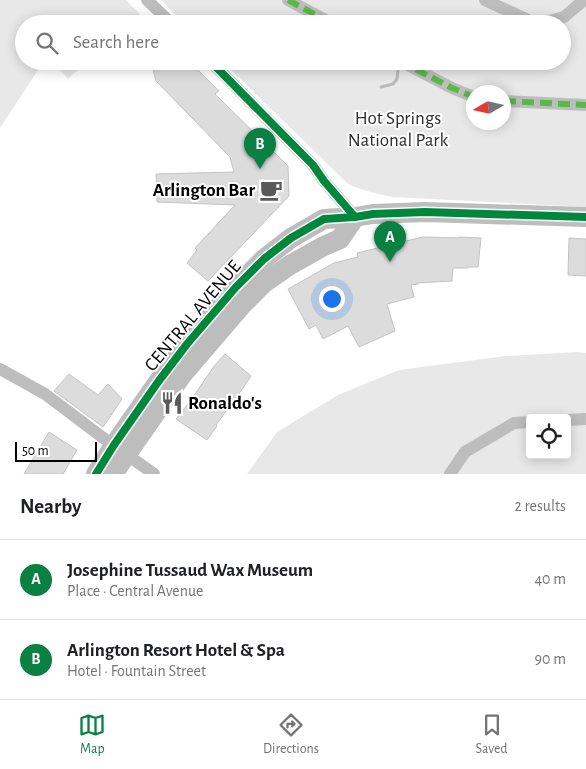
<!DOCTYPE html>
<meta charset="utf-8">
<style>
body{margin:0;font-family:"Alegreya Sans",sans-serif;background:#f2f2f2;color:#202124}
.controls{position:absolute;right:15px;bottom:15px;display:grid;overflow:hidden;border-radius:5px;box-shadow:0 2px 12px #0003}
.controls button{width:45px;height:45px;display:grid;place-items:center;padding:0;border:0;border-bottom:1px solid #e0e0e0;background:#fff;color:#202124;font:25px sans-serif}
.compass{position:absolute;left:466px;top:85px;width:45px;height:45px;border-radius:50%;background:#fff;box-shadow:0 2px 12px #0003;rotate:261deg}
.scale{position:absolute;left:15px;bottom:12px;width:82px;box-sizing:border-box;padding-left:5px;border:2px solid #000;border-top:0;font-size:14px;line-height:18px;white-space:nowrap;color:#000;-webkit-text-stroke:4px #fff;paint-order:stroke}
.you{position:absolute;left:331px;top:298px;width:18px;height:18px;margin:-12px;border:4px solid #fff;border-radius:50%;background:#1a73e8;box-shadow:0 0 0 8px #1a73e833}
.badge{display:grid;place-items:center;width:32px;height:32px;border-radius:50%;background:#0b8043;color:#fff;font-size:16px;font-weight:700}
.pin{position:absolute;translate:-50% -41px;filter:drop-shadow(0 1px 2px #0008)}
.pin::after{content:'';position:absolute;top:26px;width:18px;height:15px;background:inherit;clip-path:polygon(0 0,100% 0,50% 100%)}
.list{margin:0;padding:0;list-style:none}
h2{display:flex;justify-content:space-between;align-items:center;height:65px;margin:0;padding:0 20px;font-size:21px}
h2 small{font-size:16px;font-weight:400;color:#757577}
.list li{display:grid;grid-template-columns:32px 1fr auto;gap:15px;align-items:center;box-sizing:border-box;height:80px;padding:0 20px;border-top:1px solid #e0e0e0}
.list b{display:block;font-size:19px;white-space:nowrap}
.list p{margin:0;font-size:16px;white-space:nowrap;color:#757577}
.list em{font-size:16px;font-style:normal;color:#757577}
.icon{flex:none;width:28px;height:28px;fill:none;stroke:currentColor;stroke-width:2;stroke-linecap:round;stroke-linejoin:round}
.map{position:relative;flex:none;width:586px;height:474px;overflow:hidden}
.search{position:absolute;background:#fff;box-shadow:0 2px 12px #0003;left:15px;right:15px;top:15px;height:55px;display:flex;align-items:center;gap:12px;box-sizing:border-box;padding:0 18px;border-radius:28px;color:#757577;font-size:19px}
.sheet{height:225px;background:#fff}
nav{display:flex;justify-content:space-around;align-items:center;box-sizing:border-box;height:70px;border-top:1px solid #e0e0e0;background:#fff;font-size:14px;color:#757577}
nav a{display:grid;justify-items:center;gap:2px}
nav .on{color:#0b8043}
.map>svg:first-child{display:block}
.green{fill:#e8e8e8;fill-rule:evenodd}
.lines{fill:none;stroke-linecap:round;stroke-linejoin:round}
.stream{stroke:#bababa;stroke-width:3}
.building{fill:#dcdcdc;stroke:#c4c4c4}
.street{stroke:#bdbdbd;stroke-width:12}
.primary{stroke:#bdbdbd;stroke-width:20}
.quiet{stroke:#58b947;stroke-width:6;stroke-dasharray:12 6;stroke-linecap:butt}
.cycleway-casing{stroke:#fff;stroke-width:11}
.cycleway{stroke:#00873e;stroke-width:8}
.labels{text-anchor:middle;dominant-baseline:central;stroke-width:4;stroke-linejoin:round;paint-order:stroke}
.park-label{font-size:19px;fill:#2d2d2d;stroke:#fff}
.poi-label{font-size:19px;font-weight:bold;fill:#000;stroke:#fff;text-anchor:end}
.street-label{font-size:19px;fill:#000;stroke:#fff}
</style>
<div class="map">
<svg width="586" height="474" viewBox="0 0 586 474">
<rect width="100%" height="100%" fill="#fff"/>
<!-- green -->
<g class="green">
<path d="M0 0H126L140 14 129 24H24V61H44L0 128Z"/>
<path d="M161 0H586V207L392 197C377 194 362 190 348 184L222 61H562V24H184ZM474 92H504V122H474Z"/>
<path d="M51 61H88L68 79Z"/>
<path d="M577 352 586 353V474H247L277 432 338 395 399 370 506 356ZM530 418H567V455H530Z"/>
</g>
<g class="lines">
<!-- stream -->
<path class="stream" d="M381 87 393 84 397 79 398 70"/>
</g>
<!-- building -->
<g class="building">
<path d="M154 61H189L219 91 215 94 288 166 289 196 208 281 187 263 197 250 195 248 235 205 157 202 156 174 234 172 230 157 156 81 153 70Z"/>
<path d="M423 237 459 238V237L481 238 478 267H468V268H453L452 281 417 283 418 284 411 285 414 297 387 304 395 331 359 347 348 326 323 339 316 325 309 329 288 289 334 263 358 257 357 253 406 241Z"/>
<path d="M569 238 586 239V276L568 275Z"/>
<path d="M225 354 251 376 241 391 216 425 217 426 207 440 176 419 188 404 215 365Z"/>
<path d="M69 374 98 395 108 384 122 399 103 427 54 391Z"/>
<path d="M49 432 77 450 63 474H24Z"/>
</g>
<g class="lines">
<!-- street -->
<g class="street">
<path d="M147 0 172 24"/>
<path d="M288 0 333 24"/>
<path d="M485 0 530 21 545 22 564 17 584 0"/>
<path d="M210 61 313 165 324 181 355 217"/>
<path d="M400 61 452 88 474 97"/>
<path d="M504 101 586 105"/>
<path d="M0 369 45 394 102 437 154 474"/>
<path d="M567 420 586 419"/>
<path d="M450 474 465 452 514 423 530 422"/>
</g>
<!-- primary -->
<g class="primary">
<path d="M96 474 114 445 158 382 187 344 236 287 264 259 291 238 324 219 355 217 373 214 425 212 586 217"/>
<path d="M113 474 182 375 242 305 264 283 290 265 322 247 340 239 355 217"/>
</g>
<!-- quiet -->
<g class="quiet">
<path d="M288 0 333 24"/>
<path d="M400 61 452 88 474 97"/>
<path d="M504 101 586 105"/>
</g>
<defs>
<g id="cycleway">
<path d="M210 61 313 165 324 181 355 217"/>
<path d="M96 474 114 445 158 382 187 344 236 287 264 259 291 238 324 219 355 217 373 214 425 212 586 217"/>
</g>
</defs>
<!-- cycleway casing -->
<use href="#cycleway" class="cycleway-casing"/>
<!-- cycleway -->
<use href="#cycleway" class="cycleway"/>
</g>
<!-- icons -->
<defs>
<symbol id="cafe-bare" viewBox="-9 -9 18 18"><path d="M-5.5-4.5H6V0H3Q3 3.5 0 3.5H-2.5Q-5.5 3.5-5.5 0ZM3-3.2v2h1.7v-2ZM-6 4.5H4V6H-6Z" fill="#595959" stroke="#fff" stroke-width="2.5" paint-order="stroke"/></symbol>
<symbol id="restaurant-bare" viewBox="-9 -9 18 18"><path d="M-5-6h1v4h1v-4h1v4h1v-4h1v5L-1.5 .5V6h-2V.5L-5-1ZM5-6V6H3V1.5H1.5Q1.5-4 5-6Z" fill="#595959" stroke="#fff" stroke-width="2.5" paint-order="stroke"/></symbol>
</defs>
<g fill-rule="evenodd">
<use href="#cafe-bare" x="255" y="174" width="32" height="32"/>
<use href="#restaurant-bare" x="156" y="387" width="32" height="32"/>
</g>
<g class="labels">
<!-- park labels -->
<g class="park-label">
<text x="398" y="118">Hot Springs<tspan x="398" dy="22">National Park</tspan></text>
</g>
<!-- poi labels -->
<g class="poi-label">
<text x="255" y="190">Arlington Bar</text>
<text x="188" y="403" text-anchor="start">Ronaldo's</text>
</g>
<!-- street labels -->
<g class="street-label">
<text transform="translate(193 316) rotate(-50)">CENTRAL AVENUE</text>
</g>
</g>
</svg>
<div class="controls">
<button><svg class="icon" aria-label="locate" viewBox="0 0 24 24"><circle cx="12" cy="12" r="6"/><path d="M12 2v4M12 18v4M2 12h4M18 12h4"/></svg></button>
</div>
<svg class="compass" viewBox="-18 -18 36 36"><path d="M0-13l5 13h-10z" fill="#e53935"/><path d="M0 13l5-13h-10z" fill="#757577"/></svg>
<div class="scale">50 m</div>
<div class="you"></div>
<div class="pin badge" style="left:390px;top:262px">A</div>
<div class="pin badge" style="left:260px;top:169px">B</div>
<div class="search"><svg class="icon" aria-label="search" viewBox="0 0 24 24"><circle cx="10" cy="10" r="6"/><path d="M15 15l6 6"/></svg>Search here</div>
</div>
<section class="sheet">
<h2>Nearby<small>2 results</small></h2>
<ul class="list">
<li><span class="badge">A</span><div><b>Josephine Tussaud Wax Museum</b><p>Place · Central Avenue</p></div><em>40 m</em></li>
<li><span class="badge">B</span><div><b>Arlington Resort Hotel &amp; Spa</b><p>Hotel · Fountain Street</p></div><em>90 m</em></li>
</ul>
</section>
<nav>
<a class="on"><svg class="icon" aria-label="map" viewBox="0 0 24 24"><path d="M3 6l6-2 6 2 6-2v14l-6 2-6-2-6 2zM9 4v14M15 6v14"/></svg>Map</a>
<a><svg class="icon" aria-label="directions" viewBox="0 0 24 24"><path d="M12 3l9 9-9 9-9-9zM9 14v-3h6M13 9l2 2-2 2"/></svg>Directions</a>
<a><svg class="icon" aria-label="saved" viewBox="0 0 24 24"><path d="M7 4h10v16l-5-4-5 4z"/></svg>Saved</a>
</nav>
